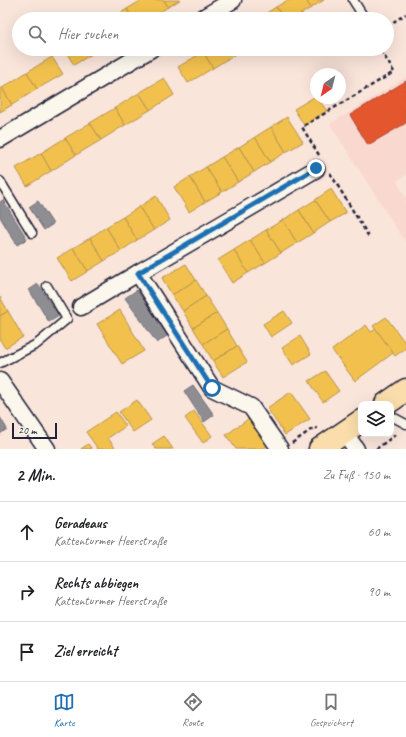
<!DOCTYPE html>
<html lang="de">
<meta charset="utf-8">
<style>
body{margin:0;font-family:Caveat,sans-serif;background:#f6f6f6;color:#202124}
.controls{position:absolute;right:12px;bottom:12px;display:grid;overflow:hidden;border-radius:8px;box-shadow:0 4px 16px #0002}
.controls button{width:36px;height:36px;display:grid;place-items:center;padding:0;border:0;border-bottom:1px solid #e0e0e0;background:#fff;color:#202124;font:20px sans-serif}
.compass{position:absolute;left:310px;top:68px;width:36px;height:36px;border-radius:50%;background:#fff;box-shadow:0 4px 16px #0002;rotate:215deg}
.scale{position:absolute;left:12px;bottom:10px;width:45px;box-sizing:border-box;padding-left:4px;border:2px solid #22223b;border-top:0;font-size:11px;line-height:14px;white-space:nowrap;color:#22223b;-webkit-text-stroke:3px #fbf7ec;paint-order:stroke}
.stop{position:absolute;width:12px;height:12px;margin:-9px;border:3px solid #1f6fb2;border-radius:50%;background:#fff}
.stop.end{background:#1f6fb2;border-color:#fff;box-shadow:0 1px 4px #0008}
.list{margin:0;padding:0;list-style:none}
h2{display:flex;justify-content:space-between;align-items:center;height:52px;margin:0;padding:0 16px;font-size:17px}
h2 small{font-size:13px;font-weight:400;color:#757577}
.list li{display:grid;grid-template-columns:26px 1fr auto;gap:12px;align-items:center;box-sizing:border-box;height:60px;padding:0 16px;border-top:1px solid #e0e0e0}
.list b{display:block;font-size:15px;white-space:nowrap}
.list p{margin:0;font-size:13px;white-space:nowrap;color:#757577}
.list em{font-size:13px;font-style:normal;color:#757577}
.icon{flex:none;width:22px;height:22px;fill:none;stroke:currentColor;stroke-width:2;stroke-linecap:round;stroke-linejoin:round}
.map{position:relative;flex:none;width:406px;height:449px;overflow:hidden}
.search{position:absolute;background:#fff;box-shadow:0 4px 16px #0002;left:12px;right:12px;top:12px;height:44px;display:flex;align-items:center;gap:10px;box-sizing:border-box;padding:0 14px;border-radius:22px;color:#757577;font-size:15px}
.sheet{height:232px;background:#fff}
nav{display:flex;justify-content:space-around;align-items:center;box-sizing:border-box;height:56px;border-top:1px solid #e0e0e0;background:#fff;font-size:11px;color:#757577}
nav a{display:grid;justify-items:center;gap:2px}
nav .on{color:#1f6fb2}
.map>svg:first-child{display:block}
.built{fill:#f9d8cf}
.homes{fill:#f2c14e;stroke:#b49148}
.shops{fill:#e4572e;stroke:#aa4732}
.industry{fill:#8d8d92;stroke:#6d6d78}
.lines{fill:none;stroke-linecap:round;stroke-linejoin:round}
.lane-casing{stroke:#22223b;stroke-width:11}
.street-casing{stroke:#22223b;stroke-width:19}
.primary-casing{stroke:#22223b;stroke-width:25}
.path{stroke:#22223b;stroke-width:2.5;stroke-dasharray:4 3;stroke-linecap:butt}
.lane{stroke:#fbf7ec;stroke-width:8}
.street{stroke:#fbf7ec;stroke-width:16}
.primary{stroke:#faddab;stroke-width:22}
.route{stroke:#1f6fb2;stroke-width:5}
</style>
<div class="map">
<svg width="406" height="449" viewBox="0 0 406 449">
<rect width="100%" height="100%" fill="#fae5db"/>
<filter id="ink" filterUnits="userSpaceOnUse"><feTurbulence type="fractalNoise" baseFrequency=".025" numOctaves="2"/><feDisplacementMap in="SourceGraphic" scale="8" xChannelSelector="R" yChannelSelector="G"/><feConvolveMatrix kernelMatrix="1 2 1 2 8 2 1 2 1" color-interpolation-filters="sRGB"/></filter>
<g filter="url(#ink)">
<!-- built -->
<path class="built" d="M406 77V175L397 181 406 198V243L330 124Z"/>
<!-- homes -->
<g class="homes">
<path d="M142 0H164L168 7 149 19H132L127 9Z"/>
<path d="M164 0H180L168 7Z"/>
<path d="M288 0H306L311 8 293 19H284L276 7Z"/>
<path d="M306 0H324L311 8Z"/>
<path d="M276 7 284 19H257Z"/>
<path d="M127 9 132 19H111Z"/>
<path d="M64 49H100L74 65Z"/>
<path d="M209 49H234L237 53 213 68 203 52Z"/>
<path d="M203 52 213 68 188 83 178 67Z"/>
<path d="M52 57 63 74 37 89 27 72Z"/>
<path d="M27 72 37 89 12 105 2 88Z"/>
<path d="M164 78 174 95 150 110 139 93Z"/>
<path d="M2 88 12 105 0 112V89Z"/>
<path d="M139 93 150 110 125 125 115 108Z"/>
<path d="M316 96 327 111 304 125 294 109Z"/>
<path d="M115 108 125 125 101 140 90 123Z"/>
<path d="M287 117 303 142 286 152 271 127Z"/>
<path d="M90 123 101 140 76 155 65 138Z"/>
<path d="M271 127 286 152 270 162 255 137Z"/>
<path d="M255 137 270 162 254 172 239 147Z"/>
<path d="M65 138 76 155 51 171 41 153Z"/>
<path d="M239 147 254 172 238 182 222 157Z"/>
<path d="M41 153 51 171 27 186 16 168Z"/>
<path d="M222 157 238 182 222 192 206 167Z"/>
<path d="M206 167 222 192 205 202 190 177Z"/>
<path d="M190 177 205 202 189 212 174 187Z"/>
<path d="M331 189 346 213 330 222 315 200Z"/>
<path d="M156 196 170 220 154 230 139 207Z"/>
<path d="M315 200 330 222 313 233 299 210Z"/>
<path d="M139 207 154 230 137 240 123 217Z"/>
<path d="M299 210 313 233 297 243 283 220Z"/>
<path d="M123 217 137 240 121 251 106 227Z"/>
<path d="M283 220 297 243 281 253 266 230Z"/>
<path d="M106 227 121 251 104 261 90 238Z"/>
<path d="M266 230 281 253 265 263 250 240Z"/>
<path d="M90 238 104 261 88 271 73 248Z"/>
<path d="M250 240 265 263 248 273 234 250Z"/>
<path d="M73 248 88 271 72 281 57 258Z"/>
<path d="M234 250 248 273 232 283 218 260Z"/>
<path d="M186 264 196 280 172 295 162 278Z"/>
<path d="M196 280 206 296 183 311 172 295Z"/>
<path d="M206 296 217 313 193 328 183 311Z"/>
<path d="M0 297 8 311 0 316Z"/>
<path d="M120 310 144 351 122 364 97 324Z"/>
<path d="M8 311 23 337 5 348 0 340V316Z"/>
<path d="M284 311 292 323 271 337 263 324Z"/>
<path d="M217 313 227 329 203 344 193 328Z"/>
<path d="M386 317 406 344V348L395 356 373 326Z"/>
<path d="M366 325 371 332 376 329 393 353 355 381 332 350Z"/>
<path d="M227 329 237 346 213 361 203 344Z"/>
<path d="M300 336 311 354 293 365 282 348Z"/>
<path d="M237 346 247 362 223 377 213 361Z"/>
<path d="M325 371 339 391 323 402 309 381Z"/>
<path d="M291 392 310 419 285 435 267 408Z"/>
<path d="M137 400 151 420 133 432 119 412Z"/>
<path d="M194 411 212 436 203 443 185 418Z"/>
<path d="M116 412 126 426 108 438 116 449H98L86 432Z"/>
<path d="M251 417 270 444 263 449H236L226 435Z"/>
<path d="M164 436 173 449H156L152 444Z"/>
<path d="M88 444 92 449H81Z"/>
</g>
<!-- shops -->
<path class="shops" d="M406 81V123L368 145 350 115Z"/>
<!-- industry -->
<g class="industry">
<path d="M3 200 27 239 17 245 0 217V202Z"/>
<path d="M38 201 53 224 44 230 29 207Z"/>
<path d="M38 284 59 316 49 322 29 290Z"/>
<path d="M137 290 168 335 157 343 125 298Z"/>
<path d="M193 385 214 415 204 422 184 391Z"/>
<path d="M0 417 7 429 0 434Z"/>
</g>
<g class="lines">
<defs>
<g id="lane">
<path d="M353 0 365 19"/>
<path d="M0 181 32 233"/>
<path d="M0 363 37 344 67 319 47 286"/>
<path d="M391 416 406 424"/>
</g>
<g id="street">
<path d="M201 19 233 0"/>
<path d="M0 139 151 49"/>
<path d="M81 307 138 273"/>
<path d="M0 381 47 449"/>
<path d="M344 432 356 449"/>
<path d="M280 449 251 407 212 388 138 273 316 169"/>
</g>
<g id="primary">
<path d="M386 404 406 390"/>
<path d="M320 449 361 421"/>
</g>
</defs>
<!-- lane casing -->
<use href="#lane" class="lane-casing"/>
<!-- street casing -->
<use href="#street" class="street-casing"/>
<!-- primary casing -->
<use href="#primary" class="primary-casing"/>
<!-- path -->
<g class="path">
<path d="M387 26 406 14"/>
<path d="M319 155 302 127 394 72 380 49"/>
<path d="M330 173 369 237"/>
<path d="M292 443 312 429 317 428"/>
<path d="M376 449 398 433"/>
</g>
<!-- lane -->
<use href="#lane" class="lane"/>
<!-- street -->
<use href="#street" class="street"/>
<!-- primary -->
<use href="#primary" class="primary"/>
</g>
</g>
<g class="lines" filter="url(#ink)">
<!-- route -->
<path class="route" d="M212 388 138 273 316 168"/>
</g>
</svg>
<div class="controls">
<button><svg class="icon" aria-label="layers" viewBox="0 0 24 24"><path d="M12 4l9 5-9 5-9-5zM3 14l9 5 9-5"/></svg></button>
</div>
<svg class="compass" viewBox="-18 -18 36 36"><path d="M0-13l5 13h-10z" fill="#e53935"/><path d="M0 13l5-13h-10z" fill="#757577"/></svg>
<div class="scale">20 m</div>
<div class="stop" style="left:212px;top:388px"></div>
<div class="stop end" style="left:316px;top:168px"></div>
<div class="search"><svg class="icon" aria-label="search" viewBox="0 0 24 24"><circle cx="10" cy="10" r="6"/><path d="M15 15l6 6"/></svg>Hier suchen</div>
</div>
<section class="sheet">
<h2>2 Min.<small>Zu Fuß · 150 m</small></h2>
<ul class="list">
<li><svg class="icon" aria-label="ahead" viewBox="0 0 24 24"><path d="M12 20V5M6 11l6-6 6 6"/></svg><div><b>Geradeaus</b><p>Kattenturmer Heerstraße</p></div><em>60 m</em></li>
<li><svg class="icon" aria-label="right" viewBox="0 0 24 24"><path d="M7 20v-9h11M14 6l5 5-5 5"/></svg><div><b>Rechts abbiegen</b><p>Kattenturmer Heerstraße</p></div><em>90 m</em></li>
<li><svg class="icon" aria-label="arrive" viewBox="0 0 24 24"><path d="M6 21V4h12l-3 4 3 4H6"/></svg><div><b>Ziel erreicht</b></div></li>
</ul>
</section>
<nav>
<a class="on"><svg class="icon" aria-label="map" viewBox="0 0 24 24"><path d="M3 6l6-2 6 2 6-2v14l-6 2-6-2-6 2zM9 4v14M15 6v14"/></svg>Karte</a>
<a><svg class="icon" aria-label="directions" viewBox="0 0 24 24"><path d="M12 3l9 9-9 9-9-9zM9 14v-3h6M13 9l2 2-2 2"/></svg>Route</a>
<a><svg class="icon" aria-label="saved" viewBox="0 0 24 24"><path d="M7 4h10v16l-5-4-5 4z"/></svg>Gespeichert</a>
</nav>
